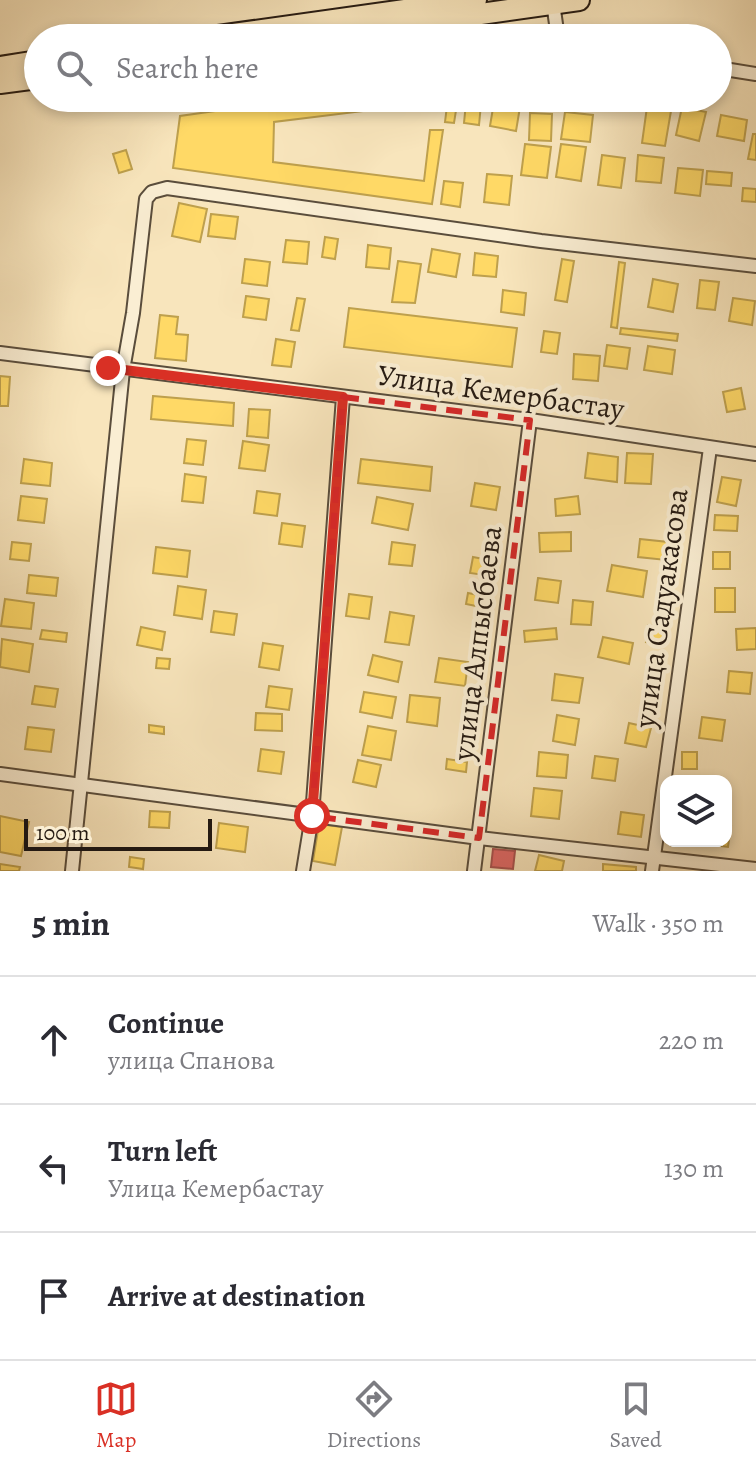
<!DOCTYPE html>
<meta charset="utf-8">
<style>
body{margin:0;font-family:Alegreya,serif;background:#f2f2f3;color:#2b2b33}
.controls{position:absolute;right:24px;bottom:24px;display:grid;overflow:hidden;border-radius:16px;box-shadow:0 4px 12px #0003}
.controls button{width:72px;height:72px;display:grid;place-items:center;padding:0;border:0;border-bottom:2px solid #e1e1e2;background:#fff;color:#2b2b33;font:40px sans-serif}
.scale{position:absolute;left:24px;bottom:20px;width:188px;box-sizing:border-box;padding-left:8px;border:4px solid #251a12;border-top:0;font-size:22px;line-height:28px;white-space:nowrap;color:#251a12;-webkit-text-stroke:6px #faeed3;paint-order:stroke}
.stop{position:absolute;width:24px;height:24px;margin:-18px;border:6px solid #d93025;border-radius:50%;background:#fff}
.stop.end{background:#d93025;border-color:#fff;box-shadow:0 2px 8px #0008}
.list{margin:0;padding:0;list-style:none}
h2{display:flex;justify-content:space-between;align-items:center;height:104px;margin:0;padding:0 32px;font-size:34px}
h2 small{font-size:26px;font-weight:400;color:#7c7c81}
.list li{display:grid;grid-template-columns:52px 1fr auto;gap:24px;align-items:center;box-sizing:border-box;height:128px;padding:0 32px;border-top:2px solid #e1e1e2}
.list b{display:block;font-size:30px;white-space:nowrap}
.list p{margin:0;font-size:26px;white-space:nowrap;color:#7c7c81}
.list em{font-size:26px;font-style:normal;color:#7c7c81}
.icon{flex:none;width:44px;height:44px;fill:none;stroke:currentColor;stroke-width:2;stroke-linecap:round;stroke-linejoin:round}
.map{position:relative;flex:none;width:756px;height:871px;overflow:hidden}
.search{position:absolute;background:#fff;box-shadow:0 4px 12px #0003;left:24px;right:24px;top:24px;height:88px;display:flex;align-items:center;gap:20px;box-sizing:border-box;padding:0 28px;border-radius:44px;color:#7c7c81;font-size:30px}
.sheet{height:488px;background:#fff}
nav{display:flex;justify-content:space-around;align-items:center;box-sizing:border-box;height:112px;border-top:2px solid #e1e1e2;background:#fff;font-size:22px;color:#7c7c81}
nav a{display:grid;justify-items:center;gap:4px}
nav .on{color:#d93025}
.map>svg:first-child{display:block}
.homes{fill:#ffd966;stroke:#bea04d;stroke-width:2}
.shops{fill:#e06666;stroke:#a84f4d;stroke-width:2}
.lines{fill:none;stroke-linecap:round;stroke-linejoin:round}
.minor-casing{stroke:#5a4d3c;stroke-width:16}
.primary-casing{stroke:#251a12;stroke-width:24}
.minor{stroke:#faeed3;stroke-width:12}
.primary{stroke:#f8e5bc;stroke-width:20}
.route{stroke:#d93025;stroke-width:10}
.marked{fill:none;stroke:#d62828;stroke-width:6;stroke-dasharray:16 10;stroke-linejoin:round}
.labels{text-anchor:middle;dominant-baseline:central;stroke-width:8;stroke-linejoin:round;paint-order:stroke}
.street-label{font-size:30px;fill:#251a12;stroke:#faeed3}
</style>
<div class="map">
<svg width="756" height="871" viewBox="0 0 756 871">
<rect width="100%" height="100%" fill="#f8e5bc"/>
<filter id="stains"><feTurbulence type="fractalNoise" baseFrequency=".0025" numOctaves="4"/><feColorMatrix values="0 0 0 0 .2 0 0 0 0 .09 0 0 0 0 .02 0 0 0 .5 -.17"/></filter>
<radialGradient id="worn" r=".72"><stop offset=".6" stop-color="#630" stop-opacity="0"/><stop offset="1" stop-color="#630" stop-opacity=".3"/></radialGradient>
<!-- homes -->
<g class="homes">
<path d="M306 98H370L372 110 274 122 273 162 424 181 430 130H443L432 204 173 168 180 116Z"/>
<path d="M448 98H458L454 123 445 122Z"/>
<path d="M494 102 520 107 516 131 490 126Z"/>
<path d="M466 103 481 104 479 125 464 123Z"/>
<path d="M647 107 671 111 665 146 642 143Z"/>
<path d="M682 107 706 112 699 141 676 135Z"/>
<path d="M565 112 593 115 590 142 561 139Z"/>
<path d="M530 113 552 114 551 141 529 140Z"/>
<path d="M721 115 747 120 744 141 717 136Z"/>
<path d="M753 134H756V160L748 159Z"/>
<path d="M525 144 551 147 547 178 521 175Z"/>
<path d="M561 144 586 147 581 181 556 177Z"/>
<path d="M126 150 132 169 119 173 113 154Z"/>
<path d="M602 155 625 158 621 188 598 185Z"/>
<path d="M638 155 664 158 661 183 636 181Z"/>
<path d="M678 168 703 170 700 196 675 193Z"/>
<path d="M707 171 732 173 731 186 706 184Z"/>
<path d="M487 174 512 176 509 205 484 202Z"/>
<path d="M444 181 463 183 460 207 441 204Z"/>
<path d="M743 188 756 189V202L742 201Z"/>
<path d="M179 203 207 209 200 242 172 236Z"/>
<path d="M211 214 238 217 235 239 208 236Z"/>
<path d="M325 237 338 239 335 259 322 257Z"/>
<path d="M286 240 309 242 307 264 283 262Z"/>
<path d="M368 245 391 248 389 269 366 267Z"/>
<path d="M432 249 460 254 456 277 428 272Z"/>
<path d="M475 253 498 256 496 277 473 275Z"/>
<path d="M245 259 270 262 267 286 242 283Z"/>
<path d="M562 259 574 261 567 302 555 300Z"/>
<path d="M398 261 421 264 415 303 392 302Z"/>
<path d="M619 262 625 263 617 328 611 327Z"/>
<path d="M653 279 678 284 673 312 648 307Z"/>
<path d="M700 280 719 282 715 310 697 308Z"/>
<path d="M503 290 526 293 524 315 501 312Z"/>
<path d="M246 296 269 299 266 320 243 317Z"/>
<path d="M297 298 305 299 299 331 291 330Z"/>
<path d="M733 298 755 301 752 325 729 321Z"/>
<path d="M349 308 517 328 512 367 344 347Z"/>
<path d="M160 315 178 317 176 334 188 335 186 361 155 358Z"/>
<path d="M621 328 678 334 677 341 620 334Z"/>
<path d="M544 331 560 333 557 354 541 352Z"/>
<path d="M276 339 295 342 291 367 272 365Z"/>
<path d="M607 345 630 348 627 369 604 366Z"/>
<path d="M648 346 675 350 672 374 644 370Z"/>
<path d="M574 354 600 356 598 381 573 379Z"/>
<path d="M0 376 10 377 8 406H0Z"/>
<path d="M741 388 745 409 727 412 723 392Z"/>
<path d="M153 396 234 403 233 426 151 419Z"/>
<path d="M249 409 270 410 268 438 247 436Z"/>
<path d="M187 439 206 441 203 465 184 463Z"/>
<path d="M243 441 269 445 265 471 239 468Z"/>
<path d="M588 453 618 457 617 482 585 478Z"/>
<path d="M627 453 653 454 651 484 625 483Z"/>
<path d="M24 459 52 463 50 486 21 483Z"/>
<path d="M361 459 432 467 430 491 358 483Z"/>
<path d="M185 474 206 477 203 503 182 501Z"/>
<path d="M722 477 741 480 736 506 717 502Z"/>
<path d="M475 483 500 487 496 510 471 506Z"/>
<path d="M257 491 280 494 277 516 254 513Z"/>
<path d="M21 496 47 499 44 523 18 520Z"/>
<path d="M578 496 580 514 556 516 555 499Z"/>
<path d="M377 497 413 504 408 530 372 523Z"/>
<path d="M715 515 738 516 737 531 714 530Z"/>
<path d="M282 523 305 526 302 547 279 544Z"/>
<path d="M571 532V551L540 552 539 533Z"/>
<path d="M640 539 668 542 666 560 638 557Z"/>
<path d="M12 542 31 544 29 561 10 559Z"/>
<path d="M392 542 415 545 412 566 389 564Z"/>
<path d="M156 547 190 551 187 577 153 573Z"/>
<rect x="713" y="552" width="17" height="17"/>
<path d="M473 557 494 561 491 576 470 573Z"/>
<path d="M612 565 647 571 643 597 607 591Z"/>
<path d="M29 575 58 578 56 596 27 593Z"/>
<path d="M538 578 561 581 558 603 535 600Z"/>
<path d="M178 586 206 590 202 619 174 615Z"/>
<rect x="715" y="588" width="20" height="24"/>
<path d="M468 593 489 597 486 608 466 604Z"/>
<path d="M349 594 372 597 369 619 346 616Z"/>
<path d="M5 599 34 603 31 629 1 626Z"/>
<path d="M573 600 593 602 591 625 571 624Z"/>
<path d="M214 611 237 614 234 635 211 632Z"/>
<path d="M390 612 414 616 409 645 385 642Z"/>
<path d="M648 625 667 627 665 644 646 642Z"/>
<path d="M141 627 165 632 162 650 137 645Z"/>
<path d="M556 628 557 639 525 642 524 631Z"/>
<path d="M756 628V649L737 650 736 629Z"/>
<path d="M42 630 67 633 66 642 40 639Z"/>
<path d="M603 637 633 643 629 664 598 657Z"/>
<path d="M2 639 33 644 29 672 0 667Z"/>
<path d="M263 643 283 646 279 670 259 667Z"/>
<path d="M373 655 402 662 398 682 368 675Z"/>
<path d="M157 658 170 659 169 669 156 668Z"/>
<path d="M439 658 468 662 465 686 435 682Z"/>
<path d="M729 671 752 673 750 694 727 692Z"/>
<path d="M555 674 583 678 579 703 552 700Z"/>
<path d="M647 685 660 687 657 705 644 702Z"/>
<path d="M35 686 58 689 55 707 32 704Z"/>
<path d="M269 686 292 689 289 710 266 707Z"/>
<path d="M364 692 396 697 392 718 360 712Z"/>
<path d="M410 695 440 698 437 726 407 722Z"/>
<path d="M256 713 282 714V731L255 730Z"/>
<path d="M557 715 579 719 575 745 553 741Z"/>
<path d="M702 717 725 720 722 741 699 738Z"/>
<path d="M629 723 651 728 646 747 625 743Z"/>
<path d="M149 725 164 727V734L149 732Z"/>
<path d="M368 726 396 731 391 760 362 755Z"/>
<path d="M28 727 54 730 51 752 25 749Z"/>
<path d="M261 749 284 752 281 774 258 771Z"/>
<path d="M539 752 568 755 566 778 537 776Z"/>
<rect x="682" y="752" width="15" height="17"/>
<path d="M595 756 618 759 615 781 592 778Z"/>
<path d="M447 759 467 762 466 772 446 769Z"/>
<path d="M358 760 381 765 376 787 353 782Z"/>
<path d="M534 788 562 791 559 819 531 816Z"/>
<path d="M150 811 170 812 169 828 149 827Z"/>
<path d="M621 812 644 815 641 837 618 834Z"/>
<path d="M0 816 29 822 21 856 0 852Z"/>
<path d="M219 823 248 827 245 852 216 848Z"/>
<path d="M319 824 342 827 335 865 313 861Z"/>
<path d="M726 825 731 826 728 847 705 844V841H726Z"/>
<path d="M539 855 564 861 562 871H535Z"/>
<path d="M130 857 144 859 143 869 129 867Z"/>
<path d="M0 864 20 867 19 871H0Z"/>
<path d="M603 864 636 867V871H603Z"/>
</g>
<!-- shops -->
<path class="shops" d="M493 849 515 851 513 869 491 867Z"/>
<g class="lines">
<defs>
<g id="minor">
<path d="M553 3 558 38"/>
<path d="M718 68 756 74"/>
<path d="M0 353 530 420 756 454"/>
<path d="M0 774 479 838 756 869"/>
<path d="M72 871 123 370 133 313 146 199 152 192 167 188 541 241 756 266"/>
<path d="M303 871 312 816 343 397"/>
<path d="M474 871 530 420"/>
<path d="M652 871 710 448"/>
</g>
<g id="primary">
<path d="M204 38 476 0"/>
<path d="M311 38 579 0"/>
<path d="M0 67 38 61"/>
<path d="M0 83 38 78"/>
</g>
</defs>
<!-- minor casing -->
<use href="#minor" class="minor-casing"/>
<!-- primary casing -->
<use href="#primary" class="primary-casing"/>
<!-- minor -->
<use href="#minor" class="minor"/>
<!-- primary -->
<use href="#primary" class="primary"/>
</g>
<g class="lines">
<!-- route -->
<path class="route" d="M108 368 343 397 312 816"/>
</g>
<!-- marked area -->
<path class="marked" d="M343 397 530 420 479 838 312 816Z"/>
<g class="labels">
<!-- street labels -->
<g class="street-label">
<text transform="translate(501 392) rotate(8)">Улица Кемербастау</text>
<text transform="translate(661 608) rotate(-82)">улица Садуакасова</text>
<text transform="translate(477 643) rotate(-83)">улица Алпысбаева</text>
</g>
</g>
<rect width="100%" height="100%" filter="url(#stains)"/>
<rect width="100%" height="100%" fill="url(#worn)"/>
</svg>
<div class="controls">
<button><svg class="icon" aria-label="layers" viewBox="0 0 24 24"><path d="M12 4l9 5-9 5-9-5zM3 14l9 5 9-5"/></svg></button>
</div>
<div class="scale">100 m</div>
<div class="stop" style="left:312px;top:816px"></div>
<div class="stop end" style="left:108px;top:368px"></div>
<div class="search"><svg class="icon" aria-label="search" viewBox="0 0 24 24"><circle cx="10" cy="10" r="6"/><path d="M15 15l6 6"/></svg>Search here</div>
</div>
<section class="sheet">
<h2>5 min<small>Walk · 350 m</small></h2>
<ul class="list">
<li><svg class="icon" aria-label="ahead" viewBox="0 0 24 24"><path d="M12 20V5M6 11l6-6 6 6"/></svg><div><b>Continue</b><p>улица Спанова</p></div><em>220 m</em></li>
<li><svg class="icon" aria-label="left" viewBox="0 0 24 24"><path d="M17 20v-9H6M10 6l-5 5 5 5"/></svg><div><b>Turn left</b><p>Улица Кемербастау</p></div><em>130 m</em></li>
<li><svg class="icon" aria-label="arrive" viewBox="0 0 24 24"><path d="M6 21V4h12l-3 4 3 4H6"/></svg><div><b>Arrive at destination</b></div></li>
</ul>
</section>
<nav>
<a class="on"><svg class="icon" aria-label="map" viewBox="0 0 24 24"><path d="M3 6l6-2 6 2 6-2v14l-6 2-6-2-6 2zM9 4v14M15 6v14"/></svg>Map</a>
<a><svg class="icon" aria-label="directions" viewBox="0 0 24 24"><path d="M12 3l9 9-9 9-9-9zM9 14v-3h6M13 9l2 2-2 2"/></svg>Directions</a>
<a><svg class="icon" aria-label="saved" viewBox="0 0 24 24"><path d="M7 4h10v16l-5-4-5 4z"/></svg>Saved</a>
</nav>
